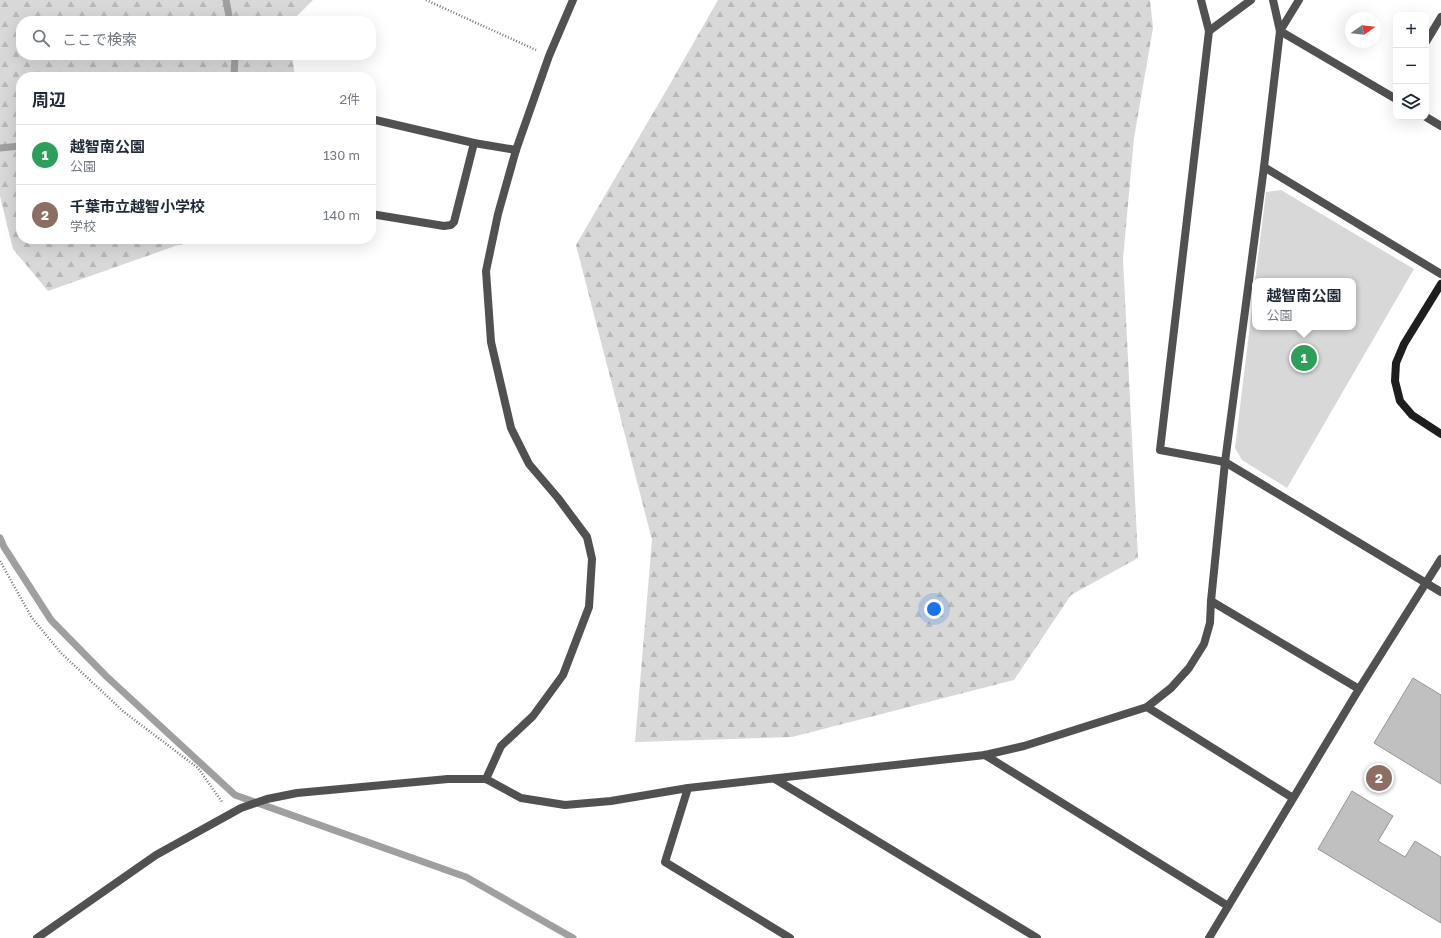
<!DOCTYPE html>
<html lang="ja">
<meta charset="utf-8">
<style>
body{margin:0;font-family:"Golos Text","Noto Sans JP",sans-serif;background:#f6f6f7;color:#1f2937}
.controls{position:absolute;right:12px;top:12px;display:grid;overflow:hidden;border-radius:8px;box-shadow:0 4px 16px #0002}
.controls button{width:36px;height:36px;display:grid;place-items:center;padding:0;border:0;border-bottom:1px solid #e0e1e3;background:#fff;color:#1f2937;font:20px sans-serif}
.compass{position:absolute;left:1345px;top:12px;width:36px;height:36px;border-radius:50%;background:#fff;box-shadow:0 4px 16px #0002;rotate:76deg}
.you{position:absolute;left:934px;top:609px;width:14px;height:14px;margin:-10px;border:3px solid #fff;border-radius:50%;background:#1a73e8;box-shadow:0 0 0 6px #1a73e833}
.badge{display:grid;place-items:center;width:26px;height:26px;border-radius:50%;background:#ea580c;color:#fff;font-size:13px;font-weight:700}
.pin{position:absolute;translate:-50% -50%;border:2px solid #fff;box-shadow:0 1px 4px #0006}
.popup{position:absolute;left:1252px;top:278px;width:104px;height:52px;box-sizing:border-box;display:grid;place-content:center;border-radius:8px;background:#fff;filter:drop-shadow(0 1px 3px #0005);font-size:13px;white-space:nowrap;color:#747a83}
.popup b{font-size:15px;color:#1f2937}
.popup::after{content:'';position:absolute;left:50%;top:100%;margin-left:-8px;border:8px solid transparent;border-top-color:#fff}
.list{margin:0;padding:0;list-style:none}
h2{display:flex;justify-content:space-between;align-items:center;height:52px;margin:0;padding:0 16px;font-size:17px}
h2 small{font-size:13px;font-weight:400;color:#747a83}
.list li{display:grid;grid-template-columns:26px 1fr auto;gap:12px;align-items:center;box-sizing:border-box;height:60px;padding:0 16px;border-top:1px solid #e0e1e3}
.list b{display:block;font-size:15px;white-space:nowrap}
.list p{margin:0;font-size:13px;white-space:nowrap;color:#747a83}
.list em{font-size:13px;font-style:normal;color:#747a83}
.icon{flex:none;width:22px;height:22px;fill:none;stroke:currentColor;stroke-width:2;stroke-linecap:round;stroke-linejoin:round}
.map{position:relative;flex:none;width:1441px;height:938px;overflow:hidden}
.search{position:absolute;background:#fff;box-shadow:0 4px 16px #0002;left:16px;top:16px;width:360px;height:44px;display:flex;align-items:center;gap:10px;box-sizing:border-box;padding:0 14px;border-radius:16px;color:#747a83;font-size:15px}
.panel{position:absolute;background:#fff;box-shadow:0 4px 16px #0002;left:16px;top:72px;width:360px;height:172px;border-radius:16px}
.map>svg:first-child{display:block}
.green{fill:#d8d8d8}
.forest{fill:url(#forest-firs)}
.lines{fill:none;stroke-linecap:round;stroke-linejoin:round}
.stream{stroke:#9f9f9f;stroke-width:7}
.building{fill:#c0c0c0;stroke:#959595}
.path{stroke:#737373;stroke-width:2.5;stroke-dasharray:1 2;stroke-linecap:butt}
.lane{stroke:#515151;stroke-width:8}
.street{stroke:#515151;stroke-width:8}
.secondary{stroke:#1e1e1e;stroke-width:8}
</style>
<div class="map">
<svg width="1441" height="938" viewBox="0 0 1441 938">
<defs>
<pattern id="forest-firs" width="22" height="20" patternUnits="userSpaceOnUse"><rect width="22" height="20" fill="#d8d8d8"/><path d="M5 1l3.5 6h-7zM16 11l3.5 6h-7z" fill="#b8b8b8"/></pattern>
</defs>
<rect width="100%" height="100%" fill="#fff"/>
<!-- green -->
<path class="green" d="M1281 190 1414 269 1287 488 1242 460 1235 448 1255 284V327H1353V281H1255L1266 192Z"/>
<!-- forest -->
<g class="forest">
<path d="M0 0H313L292 21H21V55H292L295 77H21V239H218L178 245 48 291 13 249 0 196Z"/>
<path d="M718 0H1150L1153 28 1134 138 1123 259 1138 558 1071 595 1014 680 792 737 635 742 652 540 576 245 670 84Z"/>
</g>
<g class="lines">
<!-- stream -->
<g class="stream">
<path d="M226 0 230 21"/>
<path d="M234 77 235 55"/>
<path d="M0 148 21 146"/>
<path d="M0 538 4 547 51 620 106 676 235 795 466 877 573 938"/>
</g>
</g>
<!-- building -->
<g class="building">
<path d="M1413 678 1441 695V784L1374 743Z"/>
<path d="M1352 791 1393 816 1378 841 1405 857 1415 841 1441 857V923L1318 849Z"/>
</g>
<g class="lines">
<!-- path -->
<g class="path">
<path d="M426 0 536 50"/>
<path d="M0 561 32 618 61 653 124 712 198 768 222 802"/>
</g>
<!-- lane -->
<g class="lane">
<path d="M1209 31 1251 0"/>
<path d="M371 119 474 143 516 150"/>
<path d="M371 214 444 226 451 225 454 222 474 143"/>
<path d="M1211 601 1359 689"/>
<path d="M1147 707 1293 798"/>
<path d="M775 779 1037 938"/>
</g>
<!-- street -->
<g class="street">
<path d="M1201 0 1209 31 1160 450 1225 462 1441 592"/>
<path d="M1299 0 1280 31 1396 99"/>
<path d="M1426 42 1441 17"/>
<path d="M1426 117 1441 126"/>
<path d="M1264 167 1441 274"/>
<path d="M985 755 1228 906"/>
<path d="M486 779 501 746 533 716 563 675 589 607 592 559 587 537 558 498 529 464 511 428 491 342 486 271 498 214 516 150 549 56 573 0"/>
<path d="M688 788 665 862 790 938"/>
<path d="M37 938 156 855 241 808 267 799 297 793 448 779H486L521 798 565 805 611 801 688 788 985 755 1024 746 1147 707 1171 688 1189 668 1204 644 1210 623 1211 601 1225 462 1264 167 1280 31 1273 0"/>
<path d="M1209 938 1359 689 1441 559"/>
</g>
<!-- secondary -->
<path class="secondary" d="M1441 284 1404 344 1396 363 1395 381 1400 401 1412 415 1441 434"/>
</g>
</svg>
<div class="controls">
<button>+</button>
<button>−</button>
<button><svg class="icon" aria-label="layers" viewBox="0 0 24 24"><path d="M12 4l9 5-9 5-9-5zM3 14l9 5 9-5"/></svg></button>
</div>
<svg class="compass" viewBox="-18 -18 36 36"><path d="M0-13l5 13h-10z" fill="#e53935"/><path d="M0 13l5-13h-10z" fill="#747a83"/></svg>
<div class="you"></div>
<div class="pin badge" style="left:1304px;top:358px;background:#2e9e5b">1</div>
<div class="popup"><b>越智南公園</b>公園</div>
<div class="pin badge" style="left:1379px;top:778px;background:#8d6e63">2</div>
<div class="search"><svg class="icon" aria-label="search" viewBox="0 0 24 24"><circle cx="10" cy="10" r="6"/><path d="M15 15l6 6"/></svg>ここで検索</div>
<section class="panel">
<h2>周辺<small>2件</small></h2>
<ul class="list">
<li><span class="badge" style="background:#2e9e5b">1</span><div><b>越智南公園</b><p>公園</p></div><em>130 m</em></li>
<li><span class="badge" style="background:#8d6e63">2</span><div><b>千葉市立越智小学校</b><p>学校</p></div><em>140 m</em></li>
</ul>
</section>
</div>
